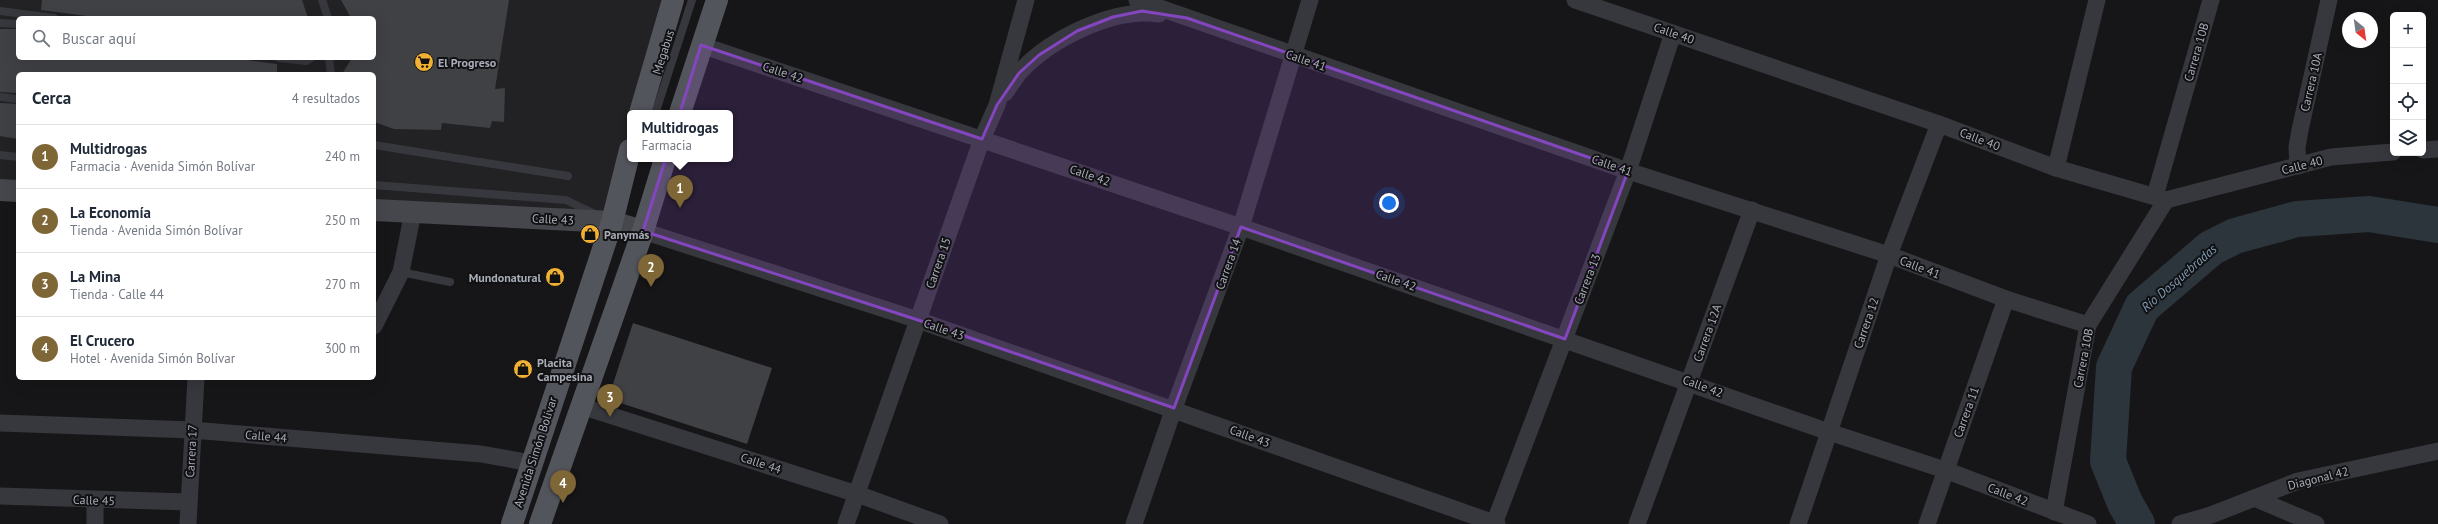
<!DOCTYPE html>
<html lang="es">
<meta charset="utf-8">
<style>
body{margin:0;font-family:"PT Sans",sans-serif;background:#f2f2f3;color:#1f2937}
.controls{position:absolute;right:12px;top:12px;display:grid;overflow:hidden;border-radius:6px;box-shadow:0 4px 16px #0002}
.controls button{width:36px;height:36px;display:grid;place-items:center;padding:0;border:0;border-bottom:1px solid #e0e1e3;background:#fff;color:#1f2937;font:20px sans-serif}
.compass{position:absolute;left:2342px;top:12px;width:36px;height:36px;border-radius:50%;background:#fff;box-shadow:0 4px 16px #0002;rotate:151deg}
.you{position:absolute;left:1389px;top:203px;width:14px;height:14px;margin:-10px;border:3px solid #fff;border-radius:50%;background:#1a73e8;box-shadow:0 0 0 6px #1a73e833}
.badge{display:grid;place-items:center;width:26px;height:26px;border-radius:50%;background:#7e6636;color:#fff;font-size:13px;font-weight:700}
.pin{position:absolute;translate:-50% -33px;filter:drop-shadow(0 1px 2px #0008)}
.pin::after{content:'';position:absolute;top:21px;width:14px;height:12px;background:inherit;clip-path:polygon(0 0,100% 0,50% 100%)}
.popup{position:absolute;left:627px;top:110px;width:106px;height:52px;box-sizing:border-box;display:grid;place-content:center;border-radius:6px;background:#fff;filter:drop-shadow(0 1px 3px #0005);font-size:13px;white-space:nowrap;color:#747a83}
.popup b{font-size:15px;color:#1f2937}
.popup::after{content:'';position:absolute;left:50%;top:100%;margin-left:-8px;border:8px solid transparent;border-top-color:#fff}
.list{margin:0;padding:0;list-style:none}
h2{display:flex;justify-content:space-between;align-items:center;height:52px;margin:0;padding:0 16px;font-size:17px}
h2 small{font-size:13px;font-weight:400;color:#747a83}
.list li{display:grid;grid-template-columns:26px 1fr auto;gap:12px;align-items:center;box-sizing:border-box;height:64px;padding:0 16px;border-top:1px solid #e0e1e3}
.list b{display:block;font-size:15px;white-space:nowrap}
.list p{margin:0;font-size:13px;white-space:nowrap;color:#747a83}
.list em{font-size:13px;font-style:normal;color:#747a83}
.icon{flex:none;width:22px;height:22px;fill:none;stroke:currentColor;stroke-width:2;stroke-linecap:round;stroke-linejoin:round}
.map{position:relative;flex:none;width:2438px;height:524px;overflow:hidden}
.search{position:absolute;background:#fff;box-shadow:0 4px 16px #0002;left:16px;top:16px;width:360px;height:44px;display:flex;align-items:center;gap:10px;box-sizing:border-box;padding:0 14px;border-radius:6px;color:#747a83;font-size:15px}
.panel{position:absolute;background:#fff;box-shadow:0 4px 16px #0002;left:16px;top:72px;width:360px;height:308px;border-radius:6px}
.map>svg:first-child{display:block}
.built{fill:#222225;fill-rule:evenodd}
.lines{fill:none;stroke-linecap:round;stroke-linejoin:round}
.river{stroke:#2c353c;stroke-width:36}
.building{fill:#404145}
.lane{stroke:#37383d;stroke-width:8}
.street{stroke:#37383d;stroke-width:17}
.secondary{stroke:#45474d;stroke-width:22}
.primary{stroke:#53555c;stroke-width:22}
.marked{fill:#8446be;fill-opacity:0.2;stroke:#8446be;stroke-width:3;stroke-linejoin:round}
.labels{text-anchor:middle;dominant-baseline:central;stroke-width:4;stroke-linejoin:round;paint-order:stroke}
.street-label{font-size:12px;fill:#a8adb8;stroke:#111113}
.poi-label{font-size:12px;font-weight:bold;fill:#a8adb8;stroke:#111113;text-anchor:start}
.water-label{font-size:13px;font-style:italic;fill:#7f9bb3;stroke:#111113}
</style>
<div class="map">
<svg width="2438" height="524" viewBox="0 0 2438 524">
<rect width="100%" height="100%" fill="#161618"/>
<!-- built -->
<path class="built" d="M0 0H673L630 113V150L612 222 374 210V74H18V191L0 190ZM18 18H374V58H18Z"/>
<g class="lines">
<!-- river -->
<path class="river" d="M2137 524 2125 503 2108 461 2114 367 2142 307 2211 248 2235 236 2297 219 2369 214 2438 225"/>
</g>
<!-- building -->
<g class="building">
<path d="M42 0H302L308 18H102L41 10Z"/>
<path d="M341 0H509L495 89 505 88 504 122 492 121 490 128 442 123 441 130 394 129 374 122V74H342L352 58H374V18H351Z"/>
<path d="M0 29H18V58H232L277 64V74H18V93L0 92Z"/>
<path d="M0 103 18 104V139L0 136Z"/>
<path d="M633 323 772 368 747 444 608 399Z"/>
</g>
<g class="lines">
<!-- lane -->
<g class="lane">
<path d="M322 0 328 18"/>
<path d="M0 11 54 18"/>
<path d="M0 23 18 24"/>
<path d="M279 58 306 61 311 58"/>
<path d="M329 58 331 74"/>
<path d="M0 97 18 99"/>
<path d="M656 111 692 0"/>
<path d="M374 145 568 176"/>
<path d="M0 155 18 157"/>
<path d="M374 185 566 200 595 214"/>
<path d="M401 272 450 282"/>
</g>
<!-- street -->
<g class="street">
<path d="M1137 0 1628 171 1889 255 2006 299 2088 325"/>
<path d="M1575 0 1939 124 2056 168 2166 200 2331 157 2393 152"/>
<path d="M701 45 1241 227 1829 432 1945 470 2088 524"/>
<path d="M1005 93C1010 86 1014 79 1019 73 1049 39 1114 7 1159 14"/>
<path d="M2423 150 2438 149"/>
<path d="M2298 166 2297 147 2300 130 2329 0"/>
<path d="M2056 168 2097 0"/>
<path d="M2155 196 2211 0"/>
<path d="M643 231 918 320 1497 524"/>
<path d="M374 326 401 272 413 212"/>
<path d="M581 406 857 494 940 524"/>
<path d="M0 423 192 430 481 454 531 463"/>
<path d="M0 496 188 502"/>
<path d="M2254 498 2316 524"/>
<path d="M2054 512 2088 325 2166 200"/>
<path d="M95 524V500"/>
<path d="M188 524 196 378"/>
<path d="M846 524 982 139 997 105 1026 0"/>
<path d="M1134 524 1174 408 1241 227 1310 0"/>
<path d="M1494 524 1628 171 1673 33"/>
<path d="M1637 524 1752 210"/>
<path d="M1798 524 1889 255 1939 124"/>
<path d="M1927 524 2006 299"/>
<path d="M2180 524 2211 515 2298 481 2438 451"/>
</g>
<!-- secondary -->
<g class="secondary">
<path d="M0 190 18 191"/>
<path d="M374 210 612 222 643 231"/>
</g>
<!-- primary -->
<g class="primary">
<path d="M640 113 673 0"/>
<path d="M680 113 717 0"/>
<path d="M512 524 612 222 630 150"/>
<path d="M540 524 643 231 665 159"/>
</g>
</g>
<!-- marked area -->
<path class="marked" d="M1142 11 1187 18 1628 171 1565 339 1241 227 1174 408 918 320 643 231 701 45 982 139 997 105 1019 73 1039 55 1077 31 1113 17Z"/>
<!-- icons -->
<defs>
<symbol id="supermarket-disc" viewBox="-11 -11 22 22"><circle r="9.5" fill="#f2b134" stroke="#111113"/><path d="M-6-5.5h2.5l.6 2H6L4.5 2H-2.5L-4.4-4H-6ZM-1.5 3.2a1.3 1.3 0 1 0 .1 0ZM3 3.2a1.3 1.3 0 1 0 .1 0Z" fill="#111"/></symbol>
<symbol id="shop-disc" viewBox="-11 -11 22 22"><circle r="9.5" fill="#f2b134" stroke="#111113"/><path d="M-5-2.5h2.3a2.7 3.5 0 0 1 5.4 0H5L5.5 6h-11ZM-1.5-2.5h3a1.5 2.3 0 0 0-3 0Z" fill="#111"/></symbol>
</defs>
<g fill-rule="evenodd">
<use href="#supermarket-disc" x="413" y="51" width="22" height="22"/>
<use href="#shop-disc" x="579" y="223" width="22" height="22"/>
<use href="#shop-disc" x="544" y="266" width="22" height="22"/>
<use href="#shop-disc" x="512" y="358" width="22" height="22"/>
</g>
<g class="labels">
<!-- street labels -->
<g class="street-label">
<text transform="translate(1674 33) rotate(19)">Calle 40</text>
<text transform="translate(663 52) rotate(-72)">Megabus</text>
<text transform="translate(2196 52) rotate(-74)">Carrera 10B</text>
<text transform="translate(1306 60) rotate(19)">Calle 41</text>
<text transform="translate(783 72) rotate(18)">Calle 42</text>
<text transform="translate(2311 82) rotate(-77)">Carrera 10A</text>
<text transform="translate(1980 139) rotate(21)">Calle 40</text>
<text transform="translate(1612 165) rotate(19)">Calle 41</text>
<text transform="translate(2302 165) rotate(-14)">Calle 40</text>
<text transform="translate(1090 175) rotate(19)">Calle 42</text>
<text transform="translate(553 219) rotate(3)">Calle 43</text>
<text transform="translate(938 263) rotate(-71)">Carrera 15</text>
<text transform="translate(1228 264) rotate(-70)">Carrera 14</text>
<text transform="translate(1920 267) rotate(21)">Calle 41</text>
<text transform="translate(1587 279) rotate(-69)">Carrera 13</text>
<text transform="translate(1396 280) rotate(19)">Calle 42</text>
<text transform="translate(1866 323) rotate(-71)">Carrera 12</text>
<text transform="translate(944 329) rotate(19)">Calle 43</text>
<text transform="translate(1707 333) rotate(-70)">Carrera 12A</text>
<text transform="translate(2083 358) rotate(-79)">Carrera 10B</text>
<text transform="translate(1703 386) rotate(20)">Calle 42</text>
<text transform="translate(1966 412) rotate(-70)">Carrera 11</text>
<text transform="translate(266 436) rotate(5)">Calle 44</text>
<text transform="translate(1250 436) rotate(20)">Calle 43</text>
<text transform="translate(191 451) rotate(-87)">Carrera 17</text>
<text transform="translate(535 452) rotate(-72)">Avenida Simón Bolívar</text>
<text transform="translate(761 463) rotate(18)">Calle 44</text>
<text transform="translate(2318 478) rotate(-14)">Diagonal 42</text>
<text transform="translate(2008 494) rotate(21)">Calle 42</text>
<text transform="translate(94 500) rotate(2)">Calle 45</text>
</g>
<!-- poi labels -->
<g class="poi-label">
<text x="438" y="62">El Progreso</text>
<text x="604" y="234">Panymás</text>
<text x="541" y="277" text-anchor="end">Mundonatural</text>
<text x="537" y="362">Placita<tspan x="537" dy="14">Campesina</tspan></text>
</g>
<!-- water labels -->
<g class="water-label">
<text transform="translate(2179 278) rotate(-41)">Río Dosquebradas</text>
</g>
</g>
</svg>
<div class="controls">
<button>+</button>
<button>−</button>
<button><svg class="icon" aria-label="locate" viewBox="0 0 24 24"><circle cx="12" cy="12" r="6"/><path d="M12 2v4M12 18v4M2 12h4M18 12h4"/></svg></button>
<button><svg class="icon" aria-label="layers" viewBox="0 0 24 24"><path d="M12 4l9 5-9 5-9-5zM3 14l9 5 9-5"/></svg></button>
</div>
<svg class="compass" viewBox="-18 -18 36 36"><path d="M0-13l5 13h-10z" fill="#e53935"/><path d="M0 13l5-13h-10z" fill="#747a83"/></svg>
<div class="you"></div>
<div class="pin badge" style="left:680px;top:208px">1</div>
<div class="popup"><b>Multidrogas</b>Farmacia</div>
<div class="pin badge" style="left:651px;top:287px">2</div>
<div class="pin badge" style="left:610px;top:417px">3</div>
<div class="pin badge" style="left:563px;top:503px">4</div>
<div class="search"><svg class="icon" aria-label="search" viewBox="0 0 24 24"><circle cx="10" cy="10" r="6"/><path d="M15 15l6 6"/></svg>Buscar aquí</div>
<section class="panel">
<h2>Cerca<small>4 resultados</small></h2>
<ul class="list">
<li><span class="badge">1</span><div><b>Multidrogas</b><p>Farmacia · Avenida Simón Bolívar</p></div><em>240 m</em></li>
<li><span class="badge">2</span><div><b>La Economía</b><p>Tienda · Avenida Simón Bolívar</p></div><em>250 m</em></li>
<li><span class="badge">3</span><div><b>La Mina</b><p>Tienda · Calle 44</p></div><em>270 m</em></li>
<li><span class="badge">4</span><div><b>El Crucero</b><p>Hotel · Avenida Simón Bolívar</p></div><em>300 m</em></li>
</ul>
</section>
</div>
